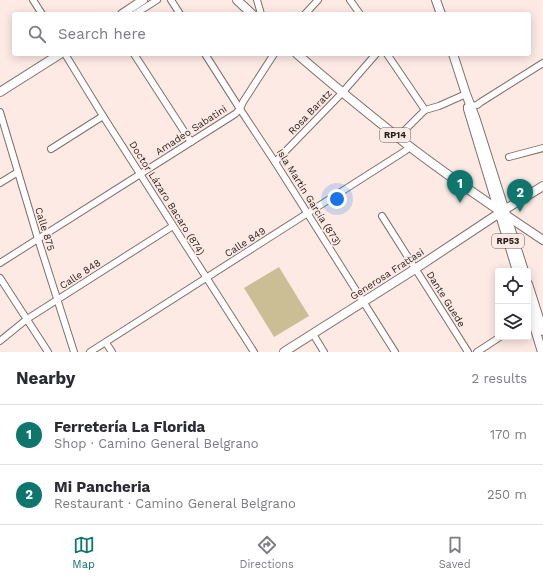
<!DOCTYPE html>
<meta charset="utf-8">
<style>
body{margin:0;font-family:"Work Sans",sans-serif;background:#f7f7f7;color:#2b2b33}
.controls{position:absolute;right:12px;bottom:12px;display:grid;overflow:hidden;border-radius:4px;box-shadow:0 2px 10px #0003}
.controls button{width:36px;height:36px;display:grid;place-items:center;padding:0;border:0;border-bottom:1px solid #e1e1e2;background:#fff;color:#2b2b33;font:20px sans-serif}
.you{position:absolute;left:337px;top:199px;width:14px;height:14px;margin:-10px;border:3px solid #fff;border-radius:50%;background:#1a73e8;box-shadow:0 0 0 6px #1a73e833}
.badge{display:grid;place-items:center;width:26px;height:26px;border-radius:50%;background:#0f766e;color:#fff;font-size:13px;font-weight:700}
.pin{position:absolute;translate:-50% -33px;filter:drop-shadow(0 1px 2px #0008)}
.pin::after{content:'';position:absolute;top:21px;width:14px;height:12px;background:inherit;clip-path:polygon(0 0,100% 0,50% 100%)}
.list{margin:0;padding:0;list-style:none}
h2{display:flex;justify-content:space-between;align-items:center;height:52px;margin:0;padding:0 16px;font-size:17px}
h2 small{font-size:13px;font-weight:400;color:#7c7c81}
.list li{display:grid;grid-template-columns:26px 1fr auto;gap:12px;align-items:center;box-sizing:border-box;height:60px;padding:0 16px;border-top:1px solid #e1e1e2}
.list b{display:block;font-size:15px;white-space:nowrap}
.list p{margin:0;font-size:13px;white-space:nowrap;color:#7c7c81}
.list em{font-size:13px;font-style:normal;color:#7c7c81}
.icon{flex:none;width:22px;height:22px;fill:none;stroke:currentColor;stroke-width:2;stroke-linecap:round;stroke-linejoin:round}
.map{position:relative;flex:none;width:543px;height:352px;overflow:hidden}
.search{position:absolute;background:#fff;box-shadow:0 2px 10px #0003;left:12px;right:12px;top:12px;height:44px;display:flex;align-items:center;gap:10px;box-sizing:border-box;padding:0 14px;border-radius:4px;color:#7c7c81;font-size:15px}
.sheet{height:172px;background:#fff}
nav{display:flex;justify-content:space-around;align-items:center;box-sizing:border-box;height:56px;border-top:1px solid #e1e1e2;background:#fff;font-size:11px;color:#7c7c81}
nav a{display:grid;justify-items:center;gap:2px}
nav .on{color:#0f766e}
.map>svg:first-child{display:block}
.garden{fill:#cbbe95}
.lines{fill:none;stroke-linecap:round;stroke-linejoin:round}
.minor-casing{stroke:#80706c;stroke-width:8}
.major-casing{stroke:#80706c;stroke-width:10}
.minor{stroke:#fff;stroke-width:6}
.major{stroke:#fff;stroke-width:8}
.labels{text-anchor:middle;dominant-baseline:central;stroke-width:3.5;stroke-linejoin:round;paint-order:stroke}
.shield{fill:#fdeae5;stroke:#655a58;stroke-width:1}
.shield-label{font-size:9px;font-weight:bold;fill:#241d1c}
.street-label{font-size:10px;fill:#241d1c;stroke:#fdeae5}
</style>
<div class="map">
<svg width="543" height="352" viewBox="0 0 543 352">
<rect width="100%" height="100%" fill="#fdeae5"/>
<!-- garden -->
<path class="garden" d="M279 267 309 316 274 337 244 288Z"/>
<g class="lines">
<defs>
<g id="minor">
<path d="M33 0 42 14"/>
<path d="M171 0 180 14"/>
<path d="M257 0 261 14"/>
<path d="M350 0 360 14"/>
<path d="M135 14 157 0"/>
<path d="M305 14 318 0"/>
<path d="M65 54 103 116 254 352"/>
<path d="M134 54 191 142"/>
<path d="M205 54 240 109 275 162 395 352"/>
<path d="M387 54 425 110"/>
<path d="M467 107 477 105 481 102 543 63"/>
<path d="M0 112 38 239 74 352"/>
<path d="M398 137 425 110 439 106 466 94"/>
<path d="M51 149 103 116"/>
<path d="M509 157 543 148"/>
<path d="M275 162 342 93 376 54"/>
<path d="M0 183 18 172"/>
<path d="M382 216 468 352"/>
<path d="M0 263 235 114 240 109 243 102 274 54"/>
<path d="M0 278 48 352"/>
<path d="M313 334 324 352"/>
<path d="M0 341 27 319 173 226"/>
<path d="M106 343 112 352"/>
<path d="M90 352 405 151 410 147"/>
<path d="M477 352 500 337"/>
</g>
<g id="major">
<path d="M237 0 252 14"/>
<path d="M436 0 441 14"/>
<path d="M122 14 143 0"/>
<path d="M297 54C334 86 371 116 409 146 452 179 498 210 543 240"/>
<path d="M453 54 466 94 475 117 524 271"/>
<path d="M0 92 60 54"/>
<path d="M468 109 517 271"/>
<path d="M528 284 543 331"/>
<path d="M528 306 542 352"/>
<path d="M284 352 415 269 501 212 543 186"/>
</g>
</defs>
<!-- minor casing -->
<use href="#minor" class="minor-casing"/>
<!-- major casing -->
<use href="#major" class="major-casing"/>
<!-- minor -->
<use href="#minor" class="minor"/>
<!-- major -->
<use href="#major" class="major"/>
</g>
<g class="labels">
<!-- shield labels -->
<g class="shield">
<rect x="380" y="128" width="30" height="14" rx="3"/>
<rect x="492" y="234" width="32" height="14" rx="3"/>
</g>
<g class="shield-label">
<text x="395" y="135">RP14</text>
<text x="508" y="241">RP53</text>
</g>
<!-- street labels -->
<g class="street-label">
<text transform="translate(310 112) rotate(-46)">Rosa Baratz</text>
<text transform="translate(191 130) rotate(-33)">Amadeo Sabatini</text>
<text transform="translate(309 197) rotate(58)">Isla Martín García (873)</text>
<text transform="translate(167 198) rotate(58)">Doctor Lázaro Bacaro (874)</text>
<text transform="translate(45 229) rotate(73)">Calle 875</text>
<text transform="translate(245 242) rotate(-33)">Calle 849</text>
<text transform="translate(80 274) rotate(-33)">Calle 848</text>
<text transform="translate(387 274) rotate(-33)">Generosa Frattasi</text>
<text transform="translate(446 299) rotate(58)">Dante Guede</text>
</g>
</g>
</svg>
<div class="controls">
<button><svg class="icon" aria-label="locate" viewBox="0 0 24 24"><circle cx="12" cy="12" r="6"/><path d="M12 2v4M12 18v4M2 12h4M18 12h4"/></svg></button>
<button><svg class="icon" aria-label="layers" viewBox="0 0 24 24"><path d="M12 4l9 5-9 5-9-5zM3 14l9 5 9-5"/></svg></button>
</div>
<div class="you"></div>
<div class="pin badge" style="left:460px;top:203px">1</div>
<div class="pin badge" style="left:520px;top:212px">2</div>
<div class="search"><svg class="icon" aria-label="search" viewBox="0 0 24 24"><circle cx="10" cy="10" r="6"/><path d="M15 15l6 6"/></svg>Search here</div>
</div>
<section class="sheet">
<h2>Nearby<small>2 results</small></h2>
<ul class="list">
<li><span class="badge">1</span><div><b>Ferretería La Florida</b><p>Shop · Camino General Belgrano</p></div><em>170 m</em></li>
<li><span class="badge">2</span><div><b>Mi Pancheria</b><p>Restaurant · Camino General Belgrano</p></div><em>250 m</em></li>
</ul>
</section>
<nav>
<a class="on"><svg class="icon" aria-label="map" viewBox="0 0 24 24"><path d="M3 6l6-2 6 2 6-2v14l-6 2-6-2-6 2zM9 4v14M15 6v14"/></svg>Map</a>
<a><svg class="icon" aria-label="directions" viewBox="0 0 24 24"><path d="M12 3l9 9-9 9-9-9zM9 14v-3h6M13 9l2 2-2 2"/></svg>Directions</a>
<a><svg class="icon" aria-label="saved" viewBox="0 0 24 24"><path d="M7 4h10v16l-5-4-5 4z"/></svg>Saved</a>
</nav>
